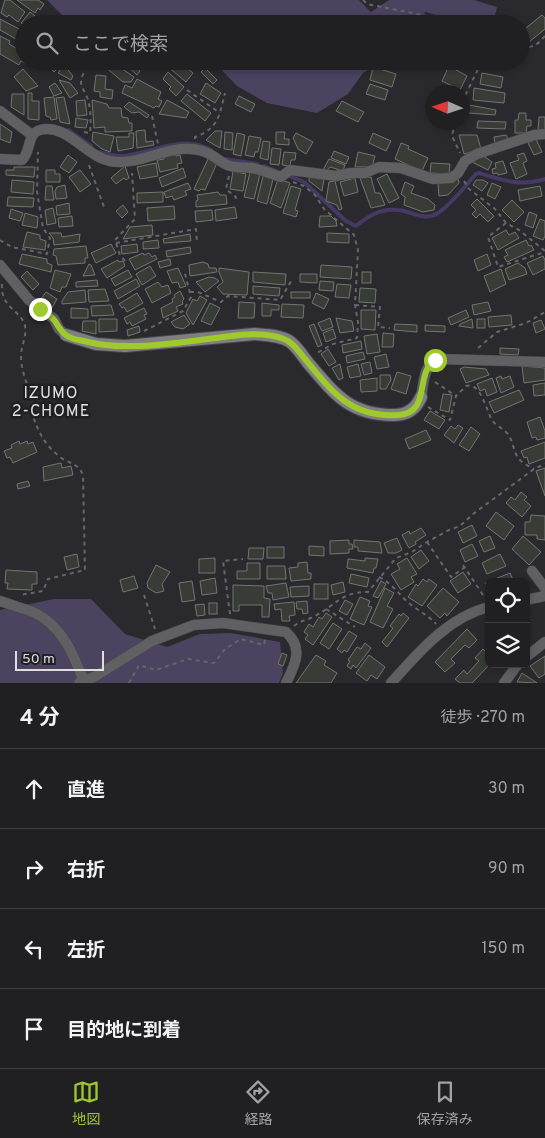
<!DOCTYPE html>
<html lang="ja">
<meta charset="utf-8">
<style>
body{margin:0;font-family:Overpass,"Noto Sans JP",sans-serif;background:#28272a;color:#f1f3f6}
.controls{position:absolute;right:15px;bottom:15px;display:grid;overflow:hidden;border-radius:8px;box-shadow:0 2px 8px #0003}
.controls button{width:45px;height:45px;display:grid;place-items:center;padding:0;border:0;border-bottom:1px solid #3d3d40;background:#201f22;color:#f1f3f6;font:25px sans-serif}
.compass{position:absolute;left:425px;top:85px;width:45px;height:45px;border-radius:50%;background:#201f22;box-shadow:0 2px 8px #0003;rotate:273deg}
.scale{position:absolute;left:15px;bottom:12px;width:89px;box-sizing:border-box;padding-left:5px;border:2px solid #dedee0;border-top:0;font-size:14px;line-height:18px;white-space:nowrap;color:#dedee0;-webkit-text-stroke:4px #201f23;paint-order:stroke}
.stop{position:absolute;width:15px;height:15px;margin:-11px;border:4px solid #9fca2d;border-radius:50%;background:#fff}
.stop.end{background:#9fca2d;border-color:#fff;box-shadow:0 1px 5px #0008}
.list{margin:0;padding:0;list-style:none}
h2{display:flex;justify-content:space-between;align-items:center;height:65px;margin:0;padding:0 20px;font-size:21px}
h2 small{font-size:16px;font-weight:400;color:#a2a2a5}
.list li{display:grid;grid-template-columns:32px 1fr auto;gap:15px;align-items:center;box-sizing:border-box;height:80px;padding:0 20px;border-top:1px solid #3d3d40}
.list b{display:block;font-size:19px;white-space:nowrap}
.list em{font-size:16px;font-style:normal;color:#a2a2a5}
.icon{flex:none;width:28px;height:28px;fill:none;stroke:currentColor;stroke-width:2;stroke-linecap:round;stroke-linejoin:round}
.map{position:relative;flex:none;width:545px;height:683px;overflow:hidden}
.search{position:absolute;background:#201f22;box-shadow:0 2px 8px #0003;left:15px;right:15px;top:15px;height:55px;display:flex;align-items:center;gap:12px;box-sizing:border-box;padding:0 18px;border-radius:28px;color:#a2a2a5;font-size:19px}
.sheet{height:385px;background:#201f22}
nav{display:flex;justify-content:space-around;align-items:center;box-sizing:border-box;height:70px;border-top:1px solid #3d3d40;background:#201f22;font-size:14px;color:#a2a2a5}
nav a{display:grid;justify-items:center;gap:2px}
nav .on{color:#9fca2d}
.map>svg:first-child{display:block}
.green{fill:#4b4360}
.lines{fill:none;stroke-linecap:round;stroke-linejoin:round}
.stream{stroke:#473966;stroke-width:4}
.building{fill:#393b36;stroke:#737570}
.street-casing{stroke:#47464a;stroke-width:11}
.secondary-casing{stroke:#47464a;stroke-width:14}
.path{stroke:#666569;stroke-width:2;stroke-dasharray:4 4;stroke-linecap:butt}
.street{stroke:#606062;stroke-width:10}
.secondary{stroke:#7f7e81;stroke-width:12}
.route{stroke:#9fca2d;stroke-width:6}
.labels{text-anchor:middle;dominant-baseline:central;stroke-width:5;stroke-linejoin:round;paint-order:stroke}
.neighbourhood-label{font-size:16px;letter-spacing:1px;fill:#e1e0e5;stroke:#201f23}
</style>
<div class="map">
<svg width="545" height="683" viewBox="0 0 545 683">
<rect width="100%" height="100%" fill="#2a292d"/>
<!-- green -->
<g class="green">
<path d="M47 0H359L371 12 389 0H474L497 7 493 24H467L425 12 421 24H71Z"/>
<path d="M213 61H381L363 73 348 94 317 113 267 103 237 86Z"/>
<path d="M54 599H91L125 634 167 647 200 634 231 633 280 642 283 673 279 683H0V610Z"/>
</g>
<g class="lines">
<!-- stream -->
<g class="stream">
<path d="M68 130 91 146"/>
<path d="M99 152C107 154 114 156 122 156 151 154 183 133 211 150"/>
<path d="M225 159 257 164"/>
<path d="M264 166 304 182 346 221 356 226C368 216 381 208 398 210 412 211 424 222 438 213 451 205 465 186 476 174L479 173C501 180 522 187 545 179"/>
</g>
</g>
<!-- building -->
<g class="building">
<path d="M5 0H10L25 12 18 22 9 15 7 17 1 13Z"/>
<path d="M17 0H38L44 4 40 10 38 8 35 13Z"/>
<path d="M30 12 40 20 37 24 24 25 21 23Z"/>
<path d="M542 15 545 18V29L529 42 521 32Z"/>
<path d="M0 19 21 30 16 39 0 30Z"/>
<path d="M0 36 10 41 9 44 24 53V61H26L25 63 21 61 19 65 0 54Z"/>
<path d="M43 61H61L63 63 54 72Z"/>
<path d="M108 61H111L134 77 131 82H123L104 66Z"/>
<path d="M122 61H138L142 64 138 69 140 71 137 75Z"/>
<path d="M172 61H179L193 73 186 82 167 66Z"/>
<path d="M64 65 73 76 71 80 58 73Z"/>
<path d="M449 66 467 76 460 90 442 81Z"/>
<path d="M373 67 396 74 392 87 370 80Z"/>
<path d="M205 68 217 80 213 84 201 72Z"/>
<path d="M23 69 38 86 26 91 14 77Z"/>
<path d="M168 72 184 87 176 96 169 89 171 87 163 79Z"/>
<path d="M482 73 503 77 501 88 480 84Z"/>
<path d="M96 75 106 76 105 89 113 90 112 99 100 97V92L94 91Z"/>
<path d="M137 79 161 92 158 99 162 101 159 107 156 106 154 108 122 93 125 85 132 88Z"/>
<path d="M59 80 70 83 78 93 70 98Z"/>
<path d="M55 83 62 93 54 96 49 87Z"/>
<path d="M206 83 221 93 215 103 200 94Z"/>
<path d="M370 84 388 90 385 100 366 94Z"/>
<path d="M474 88 505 93 504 103 473 100Z"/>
<path d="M28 93H32V101H39V120L28 119Z"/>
<path d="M12 94H24V115L11 107Z"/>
<path d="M187 94 211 113 205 121 181 101Z"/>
<path d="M239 96 255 104 251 112 235 104Z"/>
<path d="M54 97 57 119 51 120 50 117 46 116 44 98Z"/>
<path d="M64 97 70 124 60 122 56 98Z"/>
<path d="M85 100 87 115 77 116 76 101Z"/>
<path d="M92 100 107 104 109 108H121L122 117 128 118 129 123H132V131L105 132V127L94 128Z"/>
<path d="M167 100 189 112 186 118 159 114Z"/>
<path d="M342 101 364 112 358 122 336 111Z"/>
<path d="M129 102 149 115 147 118 139 112 132 113 124 107Z"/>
<path d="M469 105 496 110 495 115 468 113Z"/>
<path d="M519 113H526V120H531V126H527L526 133H515V120H518Z"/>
<path d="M539 117H545V130H538Z"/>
<path d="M76 118 88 120 86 128 75 127Z"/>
<path d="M478 121 506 122 505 129 477 128Z"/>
<path d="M0 124 12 132 10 143 0 139Z"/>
<path d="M145 130 146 142 153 141 154 145 137 148 136 131Z"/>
<path d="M215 131H222L220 148 206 140Z"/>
<path d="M93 132 114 136 110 152 102 149 92 141Z"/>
<path d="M225 132 233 133 232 150 224 149Z"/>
<path d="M276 132H285L284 139H289V145L276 144Z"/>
<path d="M129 133H134L133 148 118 151 116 137H129Z"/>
<path d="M237 133 245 135 241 156 233 154Z"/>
<path d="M296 133 313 142 306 154 298 149 293 138Z"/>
<path d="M373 133 391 141 386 151 369 143Z"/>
<path d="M459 135H477L481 149 464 154Z"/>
<path d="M506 135 508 139 495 144 494 137Z"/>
<path d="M249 136 261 138 258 152H255L254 157 245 155Z"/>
<path d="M536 139 542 152 534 155 528 143Z"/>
<path d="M263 141 270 142 268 160 260 158Z"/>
<path d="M401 143 409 146 408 149 428 158 422 171 395 159Z"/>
<path d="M272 148 281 149 279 165 270 164Z"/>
<path d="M334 151 349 157 346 164 331 158Z"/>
<path d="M284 152 296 153 295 160H291L290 166 282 165Z"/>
<path d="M358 152 375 156 372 167H355Z"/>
<path d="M175 153 176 156 180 155 182 163 177 164 178 168 160 172 157 160 164 159V155Z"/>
<path d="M524 153 527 161 523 163 527 174 516 179 510 163 519 160 517 155Z"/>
<path d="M68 155 77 162 69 173 60 167Z"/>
<path d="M482 155 492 162 488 170 470 161Z"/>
<path d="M208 159 217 163 205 190 201 189 199 191 194 189Z"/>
<path d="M329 159 345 165 343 171 330 167 327 171 323 170Z"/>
<path d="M503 161 507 173 498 175 497 173 493 174 492 169 496 168 495 163Z"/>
<path d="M156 163 158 176 140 179 137 167Z"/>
<path d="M431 163 450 164 449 174 430 173Z"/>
<path d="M125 166 129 178 126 180 124 178 116 184 111 178Z"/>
<path d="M14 167H35L34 177 6 175V170H14Z"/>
<path d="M183 168 186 177 162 187 159 178Z"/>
<path d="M46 170H55V174H60V182H46Z"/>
<path d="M80 170 91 184 80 192 69 177Z"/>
<path d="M233 171 246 174 243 191 230 189Z"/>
<path d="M250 172 260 174 254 199 244 197Z"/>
<path d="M387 174 399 198 389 203 377 179Z"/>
<path d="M263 176 273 179 267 204 257 201Z"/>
<path d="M309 176 324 179 322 191 309 181Z"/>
<path d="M371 177 375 193H380L385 205 371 208 360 178Z"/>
<path d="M355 178 358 192 344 196 340 182Z"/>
<path d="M458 178 459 183 448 195 439 196 438 184Z"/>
<path d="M278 179 290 183 281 208 270 203Z"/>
<path d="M12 180 34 182 33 194 11 192Z"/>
<path d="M476 180H483L488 183 482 191 473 185Z"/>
<path d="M335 181 342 209 339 210 337 205 326 201 329 182Z"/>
<path d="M405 182 414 186 411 193 428 199 435 205 434 210 423 212 404 205 405 197 401 194Z"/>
<path d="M188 183 191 189 185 191 187 195 174 200 172 196 166 198 164 192Z"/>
<path d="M492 183 501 187 495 199 487 195Z"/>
<path d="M65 185 67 198 56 199 55 191 57 187Z"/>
<path d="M46 186H52L54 200H45Z"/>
<path d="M291 186 301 189 295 210 298 211 296 217 283 213Z"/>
<path d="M540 186 542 196 520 201 518 190Z"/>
<path d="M163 192V202L137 203V193Z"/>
<path d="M218 192 220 195H226L227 204 196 207V201L198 200 197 195Z"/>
<path d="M8 197 34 198 33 207 7 206Z"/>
<path d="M477 199 494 216 488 222 480 214 476 218 472 214 476 210 471 205Z"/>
<path d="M512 200 524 212 514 222 502 210Z"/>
<path d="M69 203 70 214 57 215 56 206Z"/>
<path d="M123 205 128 212 122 218 116 211Z"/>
<path d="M174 206 175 219 148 221 147 208Z"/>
<path d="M235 207 237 218 216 221 215 210Z"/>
<path d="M53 208 56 223 47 225 45 210Z"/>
<path d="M11 209 23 213 20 221 9 218Z"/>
<path d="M212 210 213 220 196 222 195 211Z"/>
<path d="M529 212 537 215 533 228 525 225Z"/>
<path d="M25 213 38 217 37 228 22 225Z"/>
<path d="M72 216 73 226 59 227 58 218Z"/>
<path d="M320 216H331L336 221 337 226 319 227Z"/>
<path d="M540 219 545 221V236L543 240 533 236Z"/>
<path d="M152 225 153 235 123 239 130 227Z"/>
<path d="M506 230 509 235 515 232 519 238 498 250 492 238Z"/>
<path d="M27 232 40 235V239L46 241 45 250 23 247Z"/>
<path d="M49 233H61L62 237 80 234 79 242 54 245 53 238Z"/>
<path d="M327 233 349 234V243L327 242Z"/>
<path d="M190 234 191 241 164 243 163 239Z"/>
<path d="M158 240 159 248 143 249V242Z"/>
<path d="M526 240 529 246 531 245 534 250 507 262 504 257 508 255 505 250Z"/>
<path d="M111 244 116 253 96 263 91 253Z"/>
<path d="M137 244 138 252 122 254 121 246Z"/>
<path d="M86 246 88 258H85V263L58 265 56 256 53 255 54 249Z"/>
<path d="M190 247 191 253 167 257 166 251Z"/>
<path d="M143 253 144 255 149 253 152 257 155 255 157 259 135 270 129 259Z"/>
<path d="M22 254 47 259V263L52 265 51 272 19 264Z"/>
<path d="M487 254 491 265 478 271 474 260Z"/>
<path d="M543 256 545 260V269L533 275 527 263Z"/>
<path d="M170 259 171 265 160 268 158 262Z"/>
<path d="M118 260 119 262 123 261 125 266 107 278 101 269Z"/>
<path d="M203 262 208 264 209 268H216L217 272 190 276 189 265Z"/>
<path d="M518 263 525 268 527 274 509 280 505 269Z"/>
<path d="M89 264 91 265 95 275 83 276Z"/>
<path d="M321 265 352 267 351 279 320 277Z"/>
<path d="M150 266 156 276 142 285 136 274Z"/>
<path d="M178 268 186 286 180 288 178 282 172 283 167 271Z"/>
<path d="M219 268 249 272 247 295 223 294 217 287 223 282 219 272Z"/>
<path d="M501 269 506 284 490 292 484 276Z"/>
<path d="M55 270 71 274 66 287H62L60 292 50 288Z"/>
<path d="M128 270 132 277 115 286 111 279Z"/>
<path d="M27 271 39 284 33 290 21 277Z"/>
<path d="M253 272 286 274 285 285 253 282Z"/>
<rect x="362" y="272" width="9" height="11"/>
<path d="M300 274H317V283L300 282Z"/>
<path d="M209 277 215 278 219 281 205 292 196 282Z"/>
<path d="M136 279 140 286 118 299 114 291Z"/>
<path d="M97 280 98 286 76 287V282Z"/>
<path d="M320 281 334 282 333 291 319 290Z"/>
<path d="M158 282 162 287 168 285 171 293 152 303 145 289Z"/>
<path d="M337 284 351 285 349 298 335 297Z"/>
<path d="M253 286 280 288 279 296 253 294Z"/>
<path d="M360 288 376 289 375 303 359 302Z"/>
<path d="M105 289 109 301 89 302 88 290Z"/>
<path d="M85 290 86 302 62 304V301L68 292Z"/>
<path d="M180 291 184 299 182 301 183 304 176 307 178 311 163 318 161 308 173 302 172 299 175 297 174 295Z"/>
<path d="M46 292 57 299 52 308 40 300Z"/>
<rect x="291" y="292" width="19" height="6"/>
<path d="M137 293 143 303 127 312 124 307 122 308 119 304Z"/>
<path d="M316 293 329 299 324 309 312 303Z"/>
<path d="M200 296 207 300 193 325 186 313 193 299 197 301Z"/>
<path d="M239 302 255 303 254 318H238Z"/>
<path d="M488 302 491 311 474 315 472 305Z"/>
<path d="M210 303 220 308 211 325 201 321Z"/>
<path d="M262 303 279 305V310H271V316H262Z"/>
<path d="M282 304 304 305 303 318 281 317Z"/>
<path d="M111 305 114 315 92 316 91 306Z"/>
<path d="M71 308 88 309V318H71Z"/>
<path d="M144 308 147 314 144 315 146 319 132 326 130 322 127 324 124 318Z"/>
<path d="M361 310H376L375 330 361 329Z"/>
<path d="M466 310 469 317 451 325 448 318Z"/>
<path d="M184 315 190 324 183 329 175 327 171 322Z"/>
<path d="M511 315 512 325 489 327 488 317Z"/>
<path d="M330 318 333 327 322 331 318 323Z"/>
<path d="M336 318 352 321 354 331 340 333Z"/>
<path d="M99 319H117V331L99 332Z"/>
<path d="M472 319 473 328 459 326 460 324Z"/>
<rect x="477" y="319" width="8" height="9"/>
<path d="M541 320 545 329 536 333 533 323Z"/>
<path d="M83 321H96V334L82 331Z"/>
<path d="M314 324 322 345 318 347 309 326Z"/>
<path d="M395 324 417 325V332L394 330Z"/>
<path d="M425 325 445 326V332L425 331Z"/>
<path d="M139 326 140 332 128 336 127 330Z"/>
<path d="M333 329 336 338 326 342 323 333Z"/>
<path d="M383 333 394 334 393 347H382Z"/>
<path d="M377 334 380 352 367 354 364 336Z"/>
<path d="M361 341 362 349 343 353 342 345Z"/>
<path d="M500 348 519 349 518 355 500 354Z"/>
<path d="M328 349 336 362 329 366 321 354Z"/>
<path d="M363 352 365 359 347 363 346 356Z"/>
<path d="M386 354 389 367 377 369 374 357Z"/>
<path d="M370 362 372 373 364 375 361 364Z"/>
<path d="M340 364 343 378 339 380 332 368Z"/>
<path d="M358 364 361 376 350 378 347 367Z"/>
<path d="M522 366 545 368V380L524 383Z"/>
<path d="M464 367 486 369 489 375 466 383 460 369Z"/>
<path d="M397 372 411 376 406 394 391 389Z"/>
<path d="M380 375H390L391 380 386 389H380Z"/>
<path d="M501 376 502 379 510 376 514 387 501 393 496 378Z"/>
<path d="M377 378V391L361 392 360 380Z"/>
<path d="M492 378 497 392 487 396 485 389 480 391 477 384Z"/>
<path d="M545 383V395L534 396 533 385Z"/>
<path d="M519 390 524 400 494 413 489 402Z"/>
<path d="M443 394 452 395 449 412 440 410Z"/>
<path d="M430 411 445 420 439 429 424 420Z"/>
<path d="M540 417 545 431V438L537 440 536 437 532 438 527 422Z"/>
<path d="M458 425 463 428 454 443 444 435 451 426 455 429Z"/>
<path d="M471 427 480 434 469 451 459 445Z"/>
<path d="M426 430 431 440 409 449 405 439Z"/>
<path d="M19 441 20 444 27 441 28 444 33 442 37 452 13 463 10 457 7 458 4 451 12 448 11 445Z"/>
<path d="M545 442V458L529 464 527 457 524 458 521 451Z"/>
<path d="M61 463 62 468 71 466 73 475 44 481 43 467Z"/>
<path d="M545 468V496L536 471Z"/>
<path d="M28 481 30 486 18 489 17 484Z"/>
<path d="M521 492 527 497 524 500 531 506 522 517 506 503 511 497 515 500Z"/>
<path d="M496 512 514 526 504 540 486 526Z"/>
<path d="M531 515 545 516V540L537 539V535H525V522H530Z"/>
<path d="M472 525 477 536 463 543 458 532Z"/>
<path d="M421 528 426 535 415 542 416 544 409 548 402 535 409 531 410 534Z"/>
<path d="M490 536 495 548 484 552 479 541Z"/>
<path d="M523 536 541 552 529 565 512 549Z"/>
<path d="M397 538 402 550 396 553H388L384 543Z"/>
<path d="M349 540V544H352L353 549H349V553L330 554V541Z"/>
<path d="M354 540 380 542 382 553 358 551V547H354Z"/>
<path d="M472 544 478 556 465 562 460 550Z"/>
<path d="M309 546 324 547V556L309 555Z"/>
<rect x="267" y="547" width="17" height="11"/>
<path d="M249 548H264L263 559H248Z"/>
<path d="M421 550 429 561 419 569 411 557Z"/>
<path d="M77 554 79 567 67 570 64 557Z"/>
<path d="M500 554 506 566 487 574 482 563Z"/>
<path d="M215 558V573H199V559Z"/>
<path d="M365 558 378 559 376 568H374L373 573 347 568 348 559 365 561Z"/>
<path d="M407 558 417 574 411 577 414 582 401 590 391 574 400 569 397 564Z"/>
<path d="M307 562 308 573H311V579L291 581 289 568 298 567V563Z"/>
<path d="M247 563H260V579H237V571H247Z"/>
<path d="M156 565 170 572 162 584 164 591 156 593 148 588 147 583Z"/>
<path d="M267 566H285L286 579H267Z"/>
<path d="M6 570 37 572V584H32V590L7 589 8 583H5Z"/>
<path d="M463 572 471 584 458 593 450 581Z"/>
<path d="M510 573 514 582H489V593L485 583Z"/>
<path d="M351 574 369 578 367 587 349 583Z"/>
<path d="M134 576 138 588 123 592 120 580Z"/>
<path d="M215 578 217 593 202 595 200 581Z"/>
<path d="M423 579 427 582 429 579 437 585 422 606 408 597 416 584 418 586Z"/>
<path d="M192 581 195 600 182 602 179 583Z"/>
<path d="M381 581 386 584 378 598 373 596Z"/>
<path d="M343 582 345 592 333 595 331 585Z"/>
<path d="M286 583 289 597 273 600 272 593H268L266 586Z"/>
<rect x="314" y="584" width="14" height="15"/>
<path d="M233 585 264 586V598L270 599 269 617H262V605H239V611H233Z"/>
<path d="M309 586V596L291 597 290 587Z"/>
<path d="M385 588 394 593 387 606 393 609 383 628 370 622Z"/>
<path d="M443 588 459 602 447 616 445 613 440 618 427 606Z"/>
<path d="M360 597 370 601 368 606 372 607 364 625 350 619Z"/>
<path d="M345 600 353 604 347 615 339 611Z"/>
<path d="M307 601 308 613 303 614 302 609H297L296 602Z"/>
<path d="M294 602 295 615 289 616 290 621H282L281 609 275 610 274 604Z"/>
<rect x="209" y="603" width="8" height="11"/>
<path d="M204 604 205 615 197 616 195 605Z"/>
<path d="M326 613 332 617 313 645 305 639 308 635 304 632 309 624 313 627 319 617 322 619Z"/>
<path d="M403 613 409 618 387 647 382 642 393 628 390 626 399 614 401 616Z"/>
<path d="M333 623 342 629 329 649 320 643Z"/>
<path d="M467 629 477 640 469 648 465 645 451 659 455 663 445 672 435 662Z"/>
<path d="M349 631 357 636 347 652 344 650 342 653 337 649Z"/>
<path d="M365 643 371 648 356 668 353 665 351 669 347 666 350 661 348 660 357 647 361 649Z"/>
<path d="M483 649 489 655 490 664 472 683H460L455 679 464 670 467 674 479 661 475 658Z"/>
<path d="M282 653 287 655 283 666 278 664Z"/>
<path d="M316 655 326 661 324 665 337 673 331 683H296Z"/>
<path d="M369 655 385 667 377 679 371 675 367 681 356 673Z"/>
<path d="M545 656V674L539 678 530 666Z"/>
<path d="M522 673 537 683H536L517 682Z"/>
</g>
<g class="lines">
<defs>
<g id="street">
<path d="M0 111 32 135"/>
<path d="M0 159 22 160C31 152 27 133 40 130 67 123 85 156 110 161 134 166 158 151 181 149 192 148 204 150 213 156 219 160 223 164 230 166 237 168 245 167 252 168 262 170 272 174 281 177L290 170 336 176 351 173H365L379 167 401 168 433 179 451 178 458 173 465 161 477 154 534 135 545 134"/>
<path d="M0 265 29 300 54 319 59 329 66 335"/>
<path d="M421 397C424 383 423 365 438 359L545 362"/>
<path d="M532 571 545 588"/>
<path d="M526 600 545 596"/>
<path d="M0 601C11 605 22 608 33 612 62 625 74 655 84 682"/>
<path d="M526 657 545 642"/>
<path d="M79 683 94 677 152 641 194 625 223 623 286 632C304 648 295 665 286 683"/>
<path d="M391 683C418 653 448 617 489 607"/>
<path d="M504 683 518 664"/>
</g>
<path id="secondary" d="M66 335 96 344 125 346 255 334C266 335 279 335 289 341 297 346 303 357 309 364 336 396 351 415 394 415 407 415 416 409 421 397"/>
</defs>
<!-- street casing -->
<use href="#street" class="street-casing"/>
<!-- secondary casing -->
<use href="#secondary" class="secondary-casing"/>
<!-- path -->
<g class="path">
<path d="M363 0 367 4 442 19 456 24"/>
<path d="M521 46C533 49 537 45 545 36"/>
<path d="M187 90 220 113"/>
<path d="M462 102 482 61"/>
<path d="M152 116 158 144"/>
<path d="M455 122 452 136 460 153"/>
<path d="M84 132 90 133C91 121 91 111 88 100 87 96 85 93 83 89 77 78 86 69 94 61"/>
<path d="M195 139V137C219 128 219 116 225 93"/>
<path d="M89 165 105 210"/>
<path d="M229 176 226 189 236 197 235 202"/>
<path d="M464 181 469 189 495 209 506 223 519 230 545 251"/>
<path d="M293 182 304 186 315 195 324 209 354 235 358 250 355 305 358 322 357 338 333 344 317 353"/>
<path d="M506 223 488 237 498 267 545 252"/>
<path d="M0 240 12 247 47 254 50 238 43 228 40 210 37 191 38 152"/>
<path d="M116 243 196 229 197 242"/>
<path d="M125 261 120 255 115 240 135 219 132 173"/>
<path d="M2 284C0 308 22 311 25 326 27 336 21 346 21 356 21 372 28 385 32 400 33 406 32 413 34 419 36 425 39 431 42 437 47 445 54 453 63 459 72 464 79 465 83 475L85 570 48 579 43 591 20 595"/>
<path d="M190 292H198L221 302 228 296 280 300 293 278"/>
<path d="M355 305 380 307 378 327 390 328"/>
<path d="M144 331 183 311 191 297 184 270"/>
<path d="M478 348 497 332 526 323 545 312"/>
<path d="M435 382 456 396"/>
<path d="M428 407 450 420 456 396 466 386C481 382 486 410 492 420 496 426 502 428 507 433 513 440 513 450 518 458 522 463 529 466 534 469"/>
<path d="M427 542 451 577 465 567"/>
<path d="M463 565 485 598"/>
<path d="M379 577C392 583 399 595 410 604 419 611 429 616 436 624"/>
<path d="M144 595 155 629"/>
<path d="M326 609 355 627"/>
<path d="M230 614 223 561 243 559"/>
<path d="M294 626C301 620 308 620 315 616 336 605 341 592 368 592L396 558 412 552 427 542 449 530 460 526 473 514 534 469 545 464"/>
<path d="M129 683 139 665 156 670 188 659 214 663 225 649 241 639 264 645 265 640"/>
</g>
<!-- street -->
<use href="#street" class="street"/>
<!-- secondary -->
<use href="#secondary" class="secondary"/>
</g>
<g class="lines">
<!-- route -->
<path class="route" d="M40 309C44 312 51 316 55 321 58 326 61 332 66 335 72 340 81 340 88 342 124 351 179 343 216 338 239 335 262 331 284 339 293 342 299 352 305 359 332 392 351 418 398 415 432 413 414 374 435 360"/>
</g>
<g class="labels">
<!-- neighbourhood labels -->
<g class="neighbourhood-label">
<text x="51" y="394">IZUMO<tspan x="51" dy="18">2-CHOME</tspan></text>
</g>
</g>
</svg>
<div class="controls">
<button><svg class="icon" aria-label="locate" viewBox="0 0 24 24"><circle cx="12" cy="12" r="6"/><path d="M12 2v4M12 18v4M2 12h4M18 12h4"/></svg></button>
<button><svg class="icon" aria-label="layers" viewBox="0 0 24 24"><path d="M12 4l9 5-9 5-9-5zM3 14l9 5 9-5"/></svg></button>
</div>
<svg class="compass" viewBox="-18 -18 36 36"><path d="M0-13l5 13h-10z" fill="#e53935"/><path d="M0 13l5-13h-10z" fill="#a2a2a5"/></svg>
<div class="scale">50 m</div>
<div class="stop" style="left:435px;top:360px"></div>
<div class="stop end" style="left:40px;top:309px"></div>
<div class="search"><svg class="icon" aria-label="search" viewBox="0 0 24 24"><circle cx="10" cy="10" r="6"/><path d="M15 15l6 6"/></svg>ここで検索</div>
</div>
<section class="sheet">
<h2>4 分<small>徒歩 · 270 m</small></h2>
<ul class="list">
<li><svg class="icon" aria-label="ahead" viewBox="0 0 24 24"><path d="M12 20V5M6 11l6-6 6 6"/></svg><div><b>直進</b></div><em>30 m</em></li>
<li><svg class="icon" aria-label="right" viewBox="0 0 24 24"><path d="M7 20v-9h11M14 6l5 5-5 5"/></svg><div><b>右折</b></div><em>90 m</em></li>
<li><svg class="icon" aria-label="left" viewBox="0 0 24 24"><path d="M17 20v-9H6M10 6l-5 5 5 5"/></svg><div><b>左折</b></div><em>150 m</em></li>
<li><svg class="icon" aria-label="arrive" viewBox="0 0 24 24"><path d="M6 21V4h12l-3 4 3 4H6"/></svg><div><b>目的地に到着</b></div></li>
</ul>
</section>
<nav>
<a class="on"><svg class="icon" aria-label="map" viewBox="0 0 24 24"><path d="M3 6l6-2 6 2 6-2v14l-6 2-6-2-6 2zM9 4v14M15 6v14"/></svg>地図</a>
<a><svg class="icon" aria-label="directions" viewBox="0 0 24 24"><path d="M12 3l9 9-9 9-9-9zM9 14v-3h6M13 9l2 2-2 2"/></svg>経路</a>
<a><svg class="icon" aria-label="saved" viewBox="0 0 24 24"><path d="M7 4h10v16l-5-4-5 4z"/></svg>保存済み</a>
</nav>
